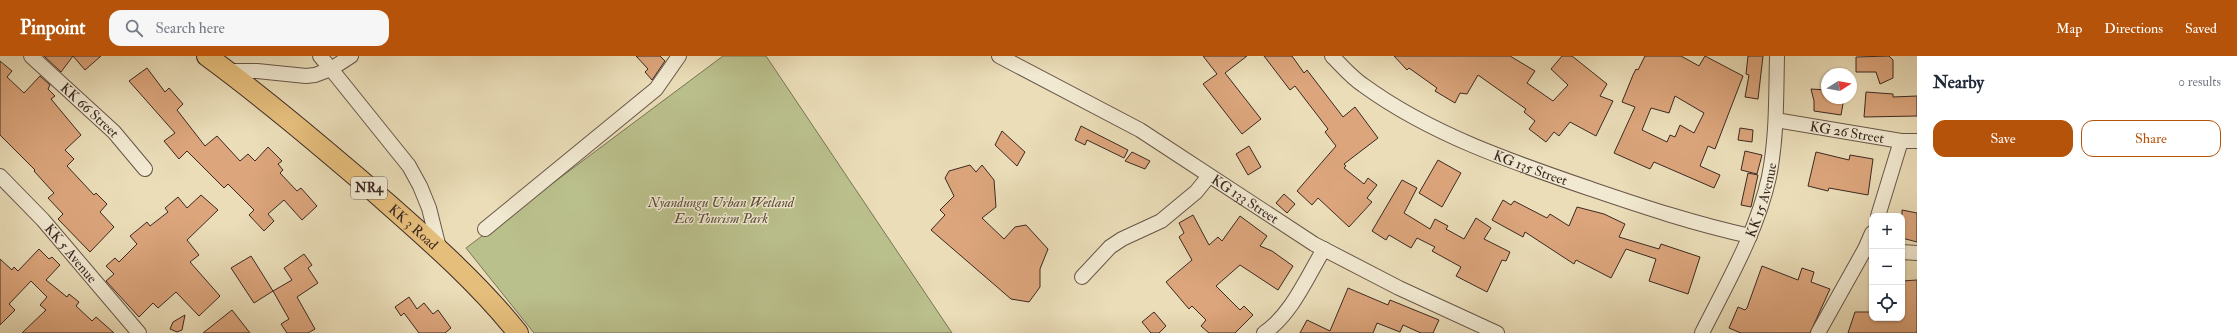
<!DOCTYPE html>
<meta charset="utf-8">
<style>
body{margin:0;font-family:"IM FELL Double Pica",serif;background:#f6f6f7;color:#1f2937}
.controls{position:absolute;right:12px;bottom:12px;display:grid;overflow:hidden;border-radius:8px;box-shadow:0 1px 3px #0004}
.controls button{width:36px;height:36px;display:grid;place-items:center;padding:0;border:0;border-bottom:1px solid #e0e1e3;background:#fff;color:#1f2937;font:20px sans-serif}
.compass{position:absolute;left:1821px;top:12px;width:36px;height:36px;border-radius:50%;background:#fff;box-shadow:0 1px 3px #0004;rotate:79deg}
.list{margin:0;padding:0;list-style:none}
h2{display:flex;justify-content:space-between;align-items:center;height:52px;margin:0;padding:0 16px;font-size:17px}
h2 small{font-size:13px;font-weight:400;color:#747a83}
.actions{display:flex;gap:8px;padding:12px 16px}
.actions a{flex:1;padding:9px 0;border:1px solid #b45309;border-radius:12px;text-align:center;font-size:14px;color:#b45309}
.actions .main{background:#b45309;color:#fff}
.icon{flex:none;width:22px;height:22px;fill:none;stroke:currentColor;stroke-width:2;stroke-linecap:round;stroke-linejoin:round}
.map{position:relative;flex:none;width:1917px;height:277px;overflow:hidden}
header{display:flex;align-items:center;gap:24px;box-sizing:border-box;height:56px;padding:0 20px;background:#b45309;color:#fff}
header strong{font-size:19px}
nav{display:flex;gap:22px;margin-inline-start:auto;font-size:14px}
.search{width:280px;height:36px;background:#f6f6f7;display:flex;align-items:center;gap:10px;box-sizing:border-box;padding:0 14px;border-radius:12px;color:#747a83;font-size:15px}
main{display:flex}
aside{flex:1;background:#fff}
.map>svg:first-child{display:block}
.green{fill:#bac08c;stroke:#7b7457}
.building{fill:#dca57c;stroke:#3c2922;fill-rule:evenodd}
.lines{fill:none;stroke-linecap:round;stroke-linejoin:round}
.minor-casing{stroke:#685648;stroke-width:16}
.highway-casing{stroke:#3c2922;stroke-width:22}
.minor{stroke:#f1e9d1;stroke-width:14}
.highway{stroke:#e5be7c;stroke-width:20}
.labels{text-anchor:middle;dominant-baseline:central;stroke-width:3;stroke-linejoin:round;paint-order:stroke}
.shield{fill:#f1e9d1;stroke:#726356;stroke-width:1}
.shield-label{font-size:13px;font-weight:bold;fill:#3c2922}
.street-label{font-size:14px;fill:#3c2922;stroke:#f1e9d1}
.park-label{font-size:14px;font-style:italic;fill:#5c4f3c;stroke:#f1e9d1}
</style>
<header>
<strong>Pinpoint</strong>
<div class="search"><svg class="icon" aria-label="search" viewBox="0 0 24 24"><circle cx="10" cy="10" r="6"/><path d="M15 15l6 6"/></svg>Search here</div>
<nav><a>Map</a><a>Directions</a><a>Saved</a></nav>
</header>
<main>
<div class="map">
<svg width="1917" height="277" viewBox="0 0 1917 277">
<rect width="100%" height="100%" fill="#eaddb8"/>
<filter id="stains"><feTurbulence type="fractalNoise" baseFrequency=".005" numOctaves="4"/><feColorMatrix values="0 0 0 0 .2 0 0 0 0 .09 0 0 0 0 .02 0 0 0 .5 -.17"/></filter>
<radialGradient id="worn" r=".72"><stop offset=".6" stop-color="#630" stop-opacity="0"/><stop offset="1" stop-color="#630" stop-opacity=".3"/></radialGradient>
<!-- green -->
<path class="green" d="M723 0H766L952 277H534L466 192Z"/>
<!-- building -->
<g class="building">
<path d="M44 0H73L61 16Z"/>
<path d="M73 0H101L85 14Z"/>
<path d="M636 0H660L665 5 652 24 645 16 648 13Z"/>
<path d="M1203 0H1247L1225 17 1261 63 1242 78 1203 28 1217 18Z"/>
<path d="M1264 0H1292L1304 17 1307 14 1343 61 1355 51 1378 82 1344 108 1346 110 1344 112 1364 128 1368 122 1377 129 1367 142 1372 146 1349 171 1318 142 1312 149 1297 135 1336 90 1325 76 1328 73 1295 30 1290 34Z"/>
<path d="M1394 0H1510L1535 15 1527 27 1553 45 1568 29 1551 13 1562 0H1572L1607 28 1600 40 1613 45 1596 80 1570 66 1559 80 1554 76 1546 86 1529 73 1535 65 1524 56 1526 53 1478 19 1467 38 1460 37 1455 47 1435 35 1437 32 1409 12 1407 14Z"/>
<path d="M1645 0H1681L1699 10 1705 0 1743 20 1715 93 1708 90 1700 110 1720 119 1714 132 1654 106 1650 113 1614 97 1635 51 1622 46 1633 19 1636 13 1638 14ZM1675 40 1704 57 1694 77 1680 69 1675 81 1670 79 1667 86 1642 74 1651 52 1669 57Z"/>
<path d="M1748 0H1763L1758 43 1745 41 1749 19 1746 18Z"/>
<path d="M1889 0 1893 4V22L1880 28 1876 16H1856V1Z"/>
<path d="M0 5 12 15 7 21 24 37 40 20 50 29 48 33 55 40 51 43 81 79 65 94 74 103 67 110 94 139 96 137 107 148 100 156 114 171 90 196 58 163 63 158 48 142 54 137 52 135 34 115 35 114 0 79Z"/>
<path d="M147 12 165 36 169 32 183 48 177 54 205 90 217 80 240 105 248 98 255 105 268 91 282 105 278 108 283 114 280 117 297 135 301 132 317 150 302 164 284 144 268 158 274 165 264 175 249 159 254 154 228 128 224 132 187 95 179 103 164 85 175 77 129 25Z"/>
<path d="M1811 33 1827 34V42H1844L1841 59 1814 55V45Z"/>
<path d="M1866 36 1893 38V41L1917 40V60L1864 61Z"/>
<path d="M1081 70 1128 94 1124 102 1087 84 1085 89 1075 84Z"/>
<path d="M1740 72 1753 74 1752 86 1738 84Z"/>
<path d="M1002 75 1025 96 1017 110 995 89Z"/>
<path d="M1249 90 1261 111 1248 119 1236 98Z"/>
<path d="M1745 95 1762 99 1757 118 1741 114Z"/>
<path d="M1132 96 1150 105 1145 113 1125 105Z"/>
<path d="M1816 96 1849 104 1850 99 1873 103 1868 139 1829 132 1828 135 1808 130Z"/>
<path d="M1438 104 1461 117 1442 151 1419 137Z"/>
<path d="M970 109 976 116 982 109 994 124 996 151 982 162 1004 183 1015 171 1026 169 1048 193 1040 213V231L1029 246 1011 243 931 174 945 159 940 154 954 140 945 122 949 115Z"/>
<path d="M1748 117 1758 119 1751 151 1741 149Z"/>
<path d="M1402 124 1417 132 1404 157 1430 173 1435 163 1448 170 1446 173 1464 183 1476 162 1491 172 1484 183 1510 196 1506 205 1502 204 1487 236 1456 220 1461 211 1432 195 1435 191 1417 182 1411 192 1389 179 1386 184 1372 175Z"/>
<path d="M1284 138 1295 148 1287 157 1276 147Z"/>
<path d="M201 139 218 154 187 184 199 199 190 206 220 240 199 260 176 236 158 252 153 247 139 261 106 225 114 218 106 210 115 202 119 206 137 188 130 180 147 166 150 170 168 156 165 152 178 141 187 152Z"/>
<path d="M1503 144 1511 149 1514 145 1547 162 1550 158 1569 170 1577 151 1604 158 1625 168 1619 181 1659 193 1661 188 1700 201 1688 238 1649 225 1656 203 1626 193 1611 222 1576 204 1574 208 1525 176 1523 181 1492 164Z"/>
<path d="M1902 154 1917 157V186L1902 182Z"/>
<path d="M1193 159 1209 189 1218 181 1222 185 1240 160 1267 180 1260 190 1272 195 1293 210 1278 234 1240 209 1216 230 1240 254 1244 250 1253 259 1235 277H1209L1201 270 1206 264 1192 250 1189 253 1166 226 1192 204 1179 181 1184 177 1179 167Z"/>
<path d="M39 193 49 203 52 201 60 209 46 224 67 241 69 238 79 246 76 250 92 265 96 261 114 277H22L46 254 40 249 47 241 31 225 9 248 15 254 0 269V203L12 214 14 211 18 215Z"/>
<path d="M304 198 312 209 308 212 318 227 297 241 315 273 308 277H287L281 268 289 263 273 235 292 224 284 212Z"/>
<path d="M251 200 273 235 254 247 231 212Z"/>
<path d="M1762 210 1798 224 1802 212 1814 216 1811 226 1830 233 1810 277H1741L1729 272 1738 251 1745 254 1747 252Z"/>
<path d="M1917 224V277H1848L1855 256H1872V262H1902V225Z"/>
<path d="M1348 232 1388 249 1390 244 1439 264 1433 277H1421L1403 269 1400 276 1377 267 1373 277H1300L1307 264 1330 275Z"/>
<path d="M409 241 417 253 424 247 433 258 438 254 451 272 445 277H419L404 257 401 260 395 251Z"/>
<path d="M232 254 250 277H203Z"/>
<path d="M1154 256 1166 270 1159 277H1151L1142 266Z"/>
<path d="M185 259 182 274 177 276 170 273 173 266Z"/>
</g>
<g class="lines">
<defs>
<g id="minor">
<path id="s1" d="M31 0 114 76 145 113"/>
<path d="M351 0 331 13 409 110 420 130 429 152 439 192"/>
<path id="s2" d="M999 0 1140 74 1314 188 1399 232 1497 277"/>
<path id="s3" d="M1332 0C1342 10 1351 21 1363 29 1430 78 1512 106 1591 133 1644 151 1695 168 1750 180"/>
<path d="M227 15H257L306 20 315 19 331 13 320 0"/>
<path id="s4" d="M1776 64 1901 85H1917"/>
<path id="s5" d="M0 120 43 164 139 277"/>
<path d="M1878 160 1901 85"/>
<path d="M485 173 656 33 679 0"/>
<path d="M1902 196 1917 197"/>
<path d="M1082 221 1110 191 1122 183 1161 165 1196 136 1209 120"/>
<path d="M1264 277C1292 258 1307 221 1324 193"/>
<path id="s6" d="M1702 277C1727 227 1757 176 1769 121 1777 81 1776 41 1777 0"/>
<path d="M1818 277 1865 193 1872 177"/>
</g>
<g id="highway">
<path id="s7" d="M207 0C264 42 317 87 371 133 423 179 475 223 518 277"/>
</g>
</defs>
<!-- minor casing -->
<use href="#minor" class="minor-casing"/>
<!-- highway casing -->
<use href="#highway" class="highway-casing"/>
<!-- minor -->
<use href="#minor" class="minor"/>
<!-- highway -->
<use href="#highway" class="highway"/>
</g>
<g class="labels">
<!-- shield labels -->
<rect class="shield" x="351" y="121" width="36" height="22" rx="3"/>
<g class="shield-label">
<text x="369" y="132">NR4</text>
</g>
<!-- street labels -->
<g class="street-label">
<text stroke="none"><textPath href="#s1" startOffset="80">KK 66 Street</textPath></text>
<text stroke="none"><textPath href="#s4" startOffset="72">KG 26 Street</textPath></text>
<text stroke="none"><textPath href="#s3" startOffset="230">KG 135 Street</textPath></text>
<text stroke="none"><textPath href="#s2" startOffset="285">KG 133 Street</textPath></text>
<text stroke="none"><textPath href="#s6" startOffset="146">KK 15 Avenue</textPath></text>
<text stroke="none"><textPath href="#s7" startOffset="268">KK 3 Road</textPath></text>
<text stroke="none"><textPath href="#s5" startOffset="105">KK 5 Avenue</textPath></text>
</g>
<!-- park labels -->
<g class="park-label">
<text x="721" y="146">Nyandungu Urban Wetland<tspan x="721" dy="16">Eco Tourism Park</tspan></text>
</g>
</g>
<rect width="100%" height="100%" filter="url(#stains)"/>
<rect width="100%" height="100%" fill="url(#worn)"/>
</svg>
<div class="controls">
<button>+</button>
<button>−</button>
<button><svg class="icon" aria-label="locate" viewBox="0 0 24 24"><circle cx="12" cy="12" r="6"/><path d="M12 2v4M12 18v4M2 12h4M18 12h4"/></svg></button>
</div>
<svg class="compass" viewBox="-18 -18 36 36"><path d="M0-13l5 13h-10z" fill="#e53935"/><path d="M0 13l5-13h-10z" fill="#747a83"/></svg>
</div>
<aside>
<h2>Nearby<small>0 results</small></h2>
<ul class="list">
</ul>
<div class="actions"><a class="main">Save</a><a>Share</a></div>
</aside>
</main>
